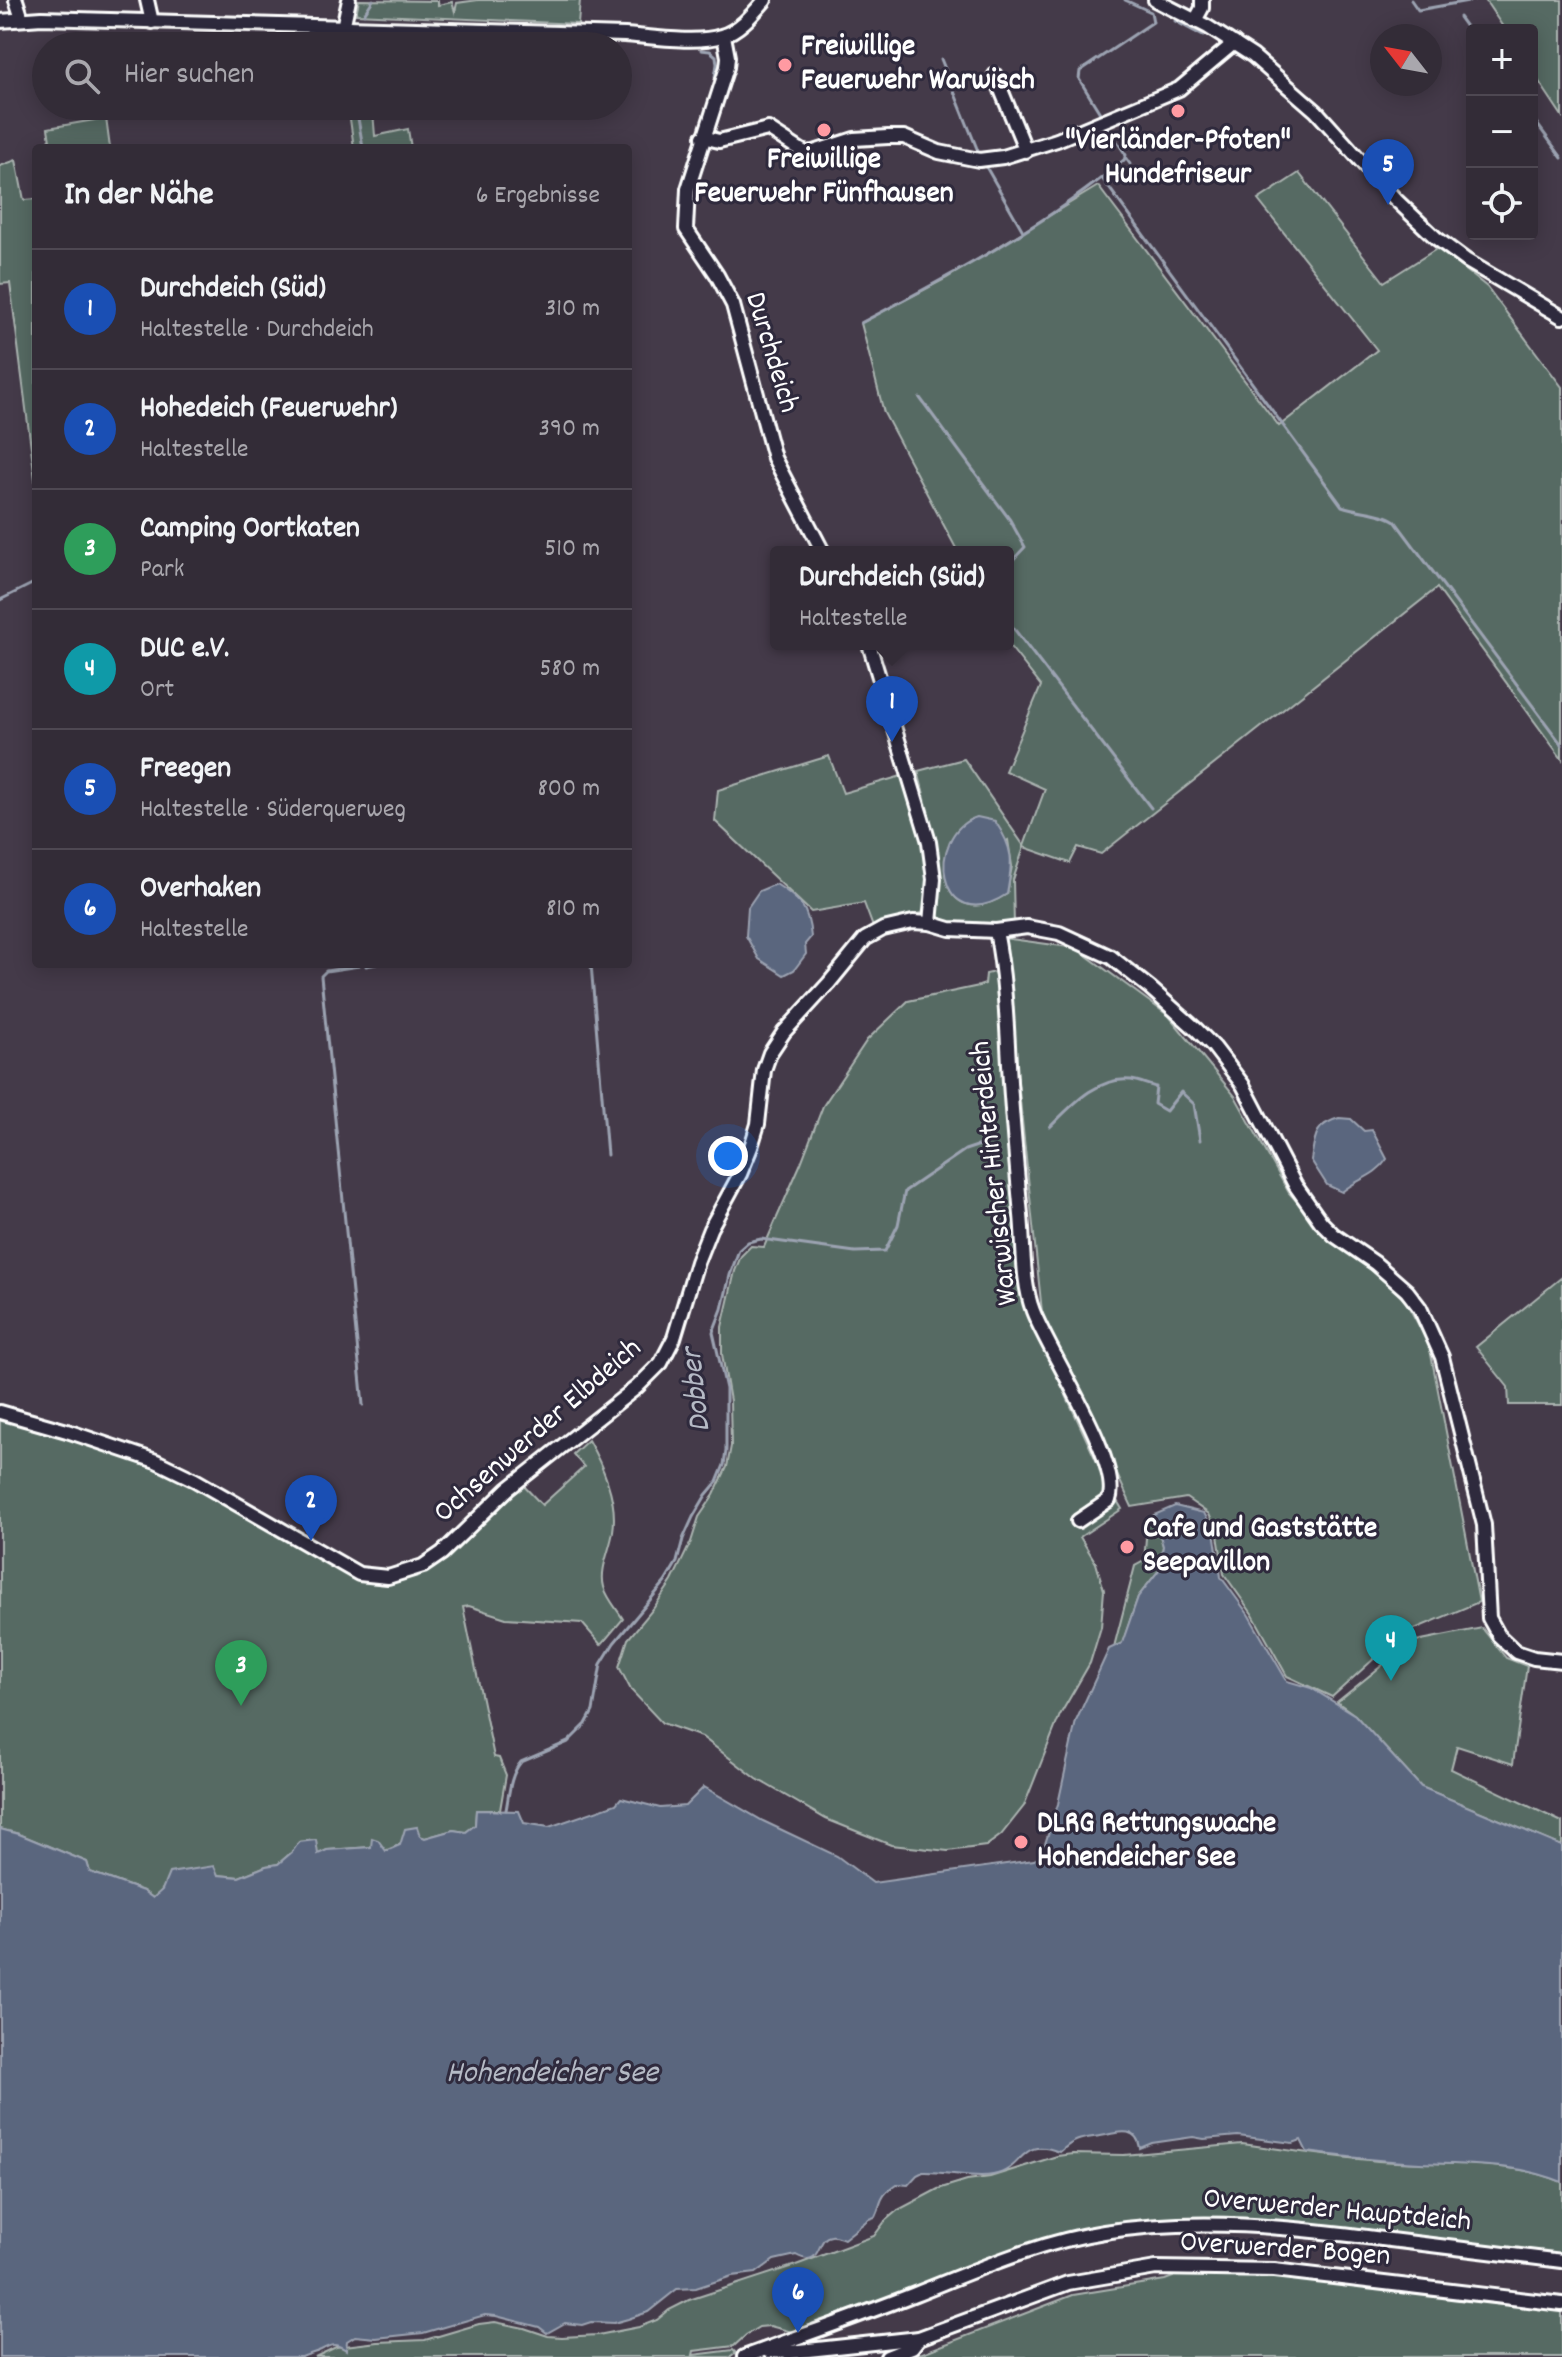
<!DOCTYPE html>
<html lang="de">
<meta charset="utf-8">
<style>
body{margin:0;font-family:Dekko,sans-serif;background:#3b343f;color:#f1f3f6}
.controls{position:absolute;right:24px;top:24px;display:grid;overflow:hidden;border-radius:8px;box-shadow:0 4px 20px #0003}
.controls button{width:72px;height:72px;display:grid;place-items:center;padding:0;border:0;border-bottom:2px solid #4e4852;background:#332c37;color:#f1f3f6;font:40px sans-serif}
.compass{position:absolute;left:1370px;top:24px;width:72px;height:72px;border-radius:50%;background:#332c37;box-shadow:0 4px 20px #0003;rotate:301deg}
.you{position:absolute;left:728px;top:1156px;width:28px;height:28px;margin:-20px;border:6px solid #fff;border-radius:50%;background:#1a73e8;box-shadow:0 0 0 12px #1a73e833}
.badge{display:grid;place-items:center;width:52px;height:52px;border-radius:50%;background:#bca0f2;color:#fff;font-size:26px;font-weight:700}
.pin{position:absolute;translate:-50% -66px;filter:drop-shadow(0 2px 4px #0008)}
.pin::after{content:'';position:absolute;top:42px;width:28px;height:24px;background:inherit;clip-path:polygon(0 0,100% 0,50% 100%)}
.popup{position:absolute;left:770px;top:546px;width:244px;height:104px;box-sizing:border-box;display:grid;place-content:center;border-radius:8px;background:#332c37;filter:drop-shadow(0 2px 6px #0005);font-size:26px;white-space:nowrap;color:#a9a7ad}
.popup b{font-size:30px;color:#f1f3f6}
.popup::after{content:'';position:absolute;left:50%;top:100%;margin-left:-16px;border:16px solid transparent;border-top-color:#332c37}
.list{margin:0;padding:0;list-style:none}
h2{display:flex;justify-content:space-between;align-items:center;height:104px;margin:0;padding:0 32px;font-size:34px}
h2 small{font-size:26px;font-weight:400;color:#a9a7ad}
.list li{display:grid;grid-template-columns:52px 1fr auto;gap:24px;align-items:center;box-sizing:border-box;height:120px;padding:0 32px;border-top:2px solid #4e4852}
.list b{display:block;font-size:30px;white-space:nowrap}
.list p{margin:0;font-size:26px;white-space:nowrap;color:#a9a7ad}
.list em{font-size:26px;font-style:normal;color:#a9a7ad}
.icon{flex:none;width:44px;height:44px;fill:none;stroke:currentColor;stroke-width:2;stroke-linecap:round;stroke-linejoin:round}
.map{position:relative;flex:none;width:1562px;height:2357px;overflow:hidden}
.search{position:absolute;background:#332c37;box-shadow:0 4px 20px #0003;left:32px;top:32px;width:600px;height:88px;display:flex;align-items:center;gap:20px;box-sizing:border-box;padding:0 28px;border-radius:44px;color:#a9a7ad;font-size:30px}
.panel{position:absolute;background:#332c37;box-shadow:0 4px 20px #0003;left:32px;top:144px;width:600px;height:824px;border-radius:8px}
.map>svg:first-child{display:block}
.green{fill:#576a63;stroke:#abb4b1;stroke-width:2;fill-rule:evenodd}
.water{fill:#5a667e;stroke:#9ca3b2;stroke-width:2}
.lines{fill:none;stroke-linecap:round;stroke-linejoin:round}
.stream{stroke:#9ca3b2;stroke-width:3}
.minor-casing{stroke:#fff;stroke-width:18}
.minor{stroke:#2f2a3d;stroke-width:12}
.poi-dot{fill:#ff9aa2;stroke:#2f2a3d;stroke-width:3}
.labels{text-anchor:middle;dominant-baseline:central;stroke-width:6;stroke-linejoin:round;paint-order:stroke}
.poi-label{font-size:30px;font-weight:bold;fill:#fff;stroke:#2f2a3d;text-anchor:start}
.street-label{font-size:30px;fill:#fff;stroke:#2f2a3d}
.water-label{font-size:32px;font-style:italic;fill:#b5bac5;stroke:#2f2a3d}
</style>
<div class="map">
<svg width="1562" height="2357" viewBox="0 0 1562 2357">
<rect width="100%" height="100%" fill="#443a49"/>
<filter id="ink" filterUnits="userSpaceOnUse"><feTurbulence type="fractalNoise" baseFrequency=".0125" numOctaves="2"/><feDisplacementMap in="SourceGraphic" scale="16" xChannelSelector="R" yChannelSelector="G"/><feConvolveMatrix kernelMatrix="1 2 1 2 8 2 1 2 1" color-interpolation-filters="sRGB"/></filter>
<g filter="url(#ink)">
<!-- green -->
<g class="green">
<path d="M359 0 438 1V5L452 2 455 12 457 3 478 0H580L578 24 356 14Z"/>
<path d="M1485 0H1562V116L1532 71V30H1505Z"/>
<path d="M373 111 375 136 408 129 411 148H354L349 112Z"/>
<path d="M106 118 110 148H51L48 128Z"/>
<path d="M16 160 24 200 36 199V487L10 283 0 284V166Z"/>
<path d="M1299 173 1384 282 1438 248 1487 287 1562 387V759L1437 588 1101 854 1078 847 1070 863 1024 847 1013 880 1014 925 949 924 941 920 937 914 940 870 937 846 918 771 964 759 1024 846 1045 789 1005 771 1041 686 1008 644V552H958L884 413 861 323 947 278 1098 186 1279 426 1377 350 1258 200ZM1008 840 1012 866 1007 894C979 912 952 911 945 874Z"/>
<path d="M829 756 843 793 905 775C914 809 939 881 922 913L881 922 873 927 864 903 811 912 715 821 718 790Z"/>
<path d="M1003 938 1076 948 1169 1016 1235 1096 1289 1193 1337 1246 1383 1278 1406 1302 1429 1344 1479 1602 1400 1635 1332 1697 1287 1676 1253 1615 1224 1574 1218 1535 1209 1514 1186 1498 1132 1507 1042 1312Z"/>
<path d="M995 972 1021 1293 1042 1343 1107 1484 1122 1509 1080 1537 1096 1563 1104 1590 1101 1627 1090 1663 1060 1715 1024 1806 1001 1835 986 1846 948 1851 891 1845 826 1819 757 1779 702 1737 662 1723 631 1690 619 1667 628 1639 653 1609 672 1581 691 1542 699 1517 714 1495 727 1467 731 1446 730 1401 722 1354V1327L735 1271 741 1256 751 1246 764 1247 801 1163 823 1106 867 1040 908 1001 979 986 985 984 986 974Z"/>
<path d="M1562 1277V1405H1509L1508 1387 1476 1347Z"/>
<path d="M0 1417C50 1431 102 1444 150 1465 205 1487 254 1519 304 1549 333 1566 364 1590 399 1581 437 1571 491 1511 521 1483L542 1505 584 1467 573 1454 588 1440C603 1466 618 1500 613 1531 611 1548 599 1569 604 1587 607 1598 617 1609 623 1619L601 1645 582 1623 506 1618 469 1606 463 1607 494 1757 499 1758 506 1775 500 1810H476L475 1825 466 1832 453 1830 425 1838 420 1836 385 1851 372 1839V1847L327 1850 317 1855 315 1840 299 1842 292 1852 278 1864 266 1866 239 1877 218 1875 168 1880 158 1896 153 1898 143 1891 90 1872 87 1862 19 1834 0 1829Z"/>
<path d="M1154 1515 1163 1546 1159 1570 1138 1597 1122 1644 1114 1647 1135 1566 1144 1561 1146 1538 1144 1522Z"/>
<path d="M1482 1628 1506 1658 1527 1666 1513 1764 1457 1746 1451 1769 1562 1822V1846L1421 1787 1355 1715 1337 1702 1411 1642Z"/>
<path d="M1242 2144C1287 2150 1333 2157 1378 2161 1435 2165 1509 2159 1562 2182V2257L1241 2219 1155 2220 1117 2225 796 2333 770 2326 759 2327 746 2335 734 2346 694 2351 693 2355 733 2350 736 2353 731 2357H315L336 2347 378 2342 425 2340 479 2324 495 2322 524 2328 548 2336 562 2337 598 2335 639 2327 657 2320 669 2310 689 2300 796 2265 874 2236 886 2220 898 2210 938 2189 967 2180 990 2177 1057 2156 1073 2154 1124 2155Z"/>
<path d="M1174 2271 1274 2274 1562 2309V2357H912L1073 2295 1165 2280 1173 2277Z"/>
</g>
<!-- water -->
<g class="water">
<path d="M977 817 995 821C1014 849 1013 861 1007 894 937 940 924 833 977 817Z"/>
<path d="M776 884C801 901 808 906 811 937L805 944 806 954 794 970 784 975 759 959 746 936 748 907 759 891Z"/>
<path d="M1339 1118 1351 1119 1364 1131 1372 1130 1387 1159C1376 1176 1357 1179 1342 1192L1327 1185 1311 1160C1315 1137 1314 1125 1339 1118Z"/>
<path d="M1175 1506 1204 1513 1214 1531 1221 1577 1248 1614 1287 1681 1311 1688 1355 1715 1421 1787 1562 1846V2182C1518 2163 1467 2165 1420 2163 1382 2161 1345 2157 1307 2152L1301 2140 1293 2143 1238 2136 1204 2139 1193 2137 1152 2143 1140 2148C1137 2128 1122 2131 1106 2135 1085 2139 1077 2136 1060 2152 1018 2136 1026 2169 993 2175 974 2179 944 2171 923 2172L917 2175 908 2185 897 2184C878 2197 883 2200 875 2217L869 2219 844 2239C840 2238 835 2235 831 2236 815 2237 823 2270 796 2255L774 2260 756 2273 732 2276 696 2288 677 2289 648 2312 628 2319 614 2323 591 2322 582 2325 565 2323 547 2333 539 2327 496 2316 485 2315 423 2333 376 2338 355 2336 347 2341 346 2350C335 2343 332 2344 321 2350 315 2353 308 2354 302 2357H0V1829L19 1834 87 1862 90 1872 143 1891 153 1898 162 1890 169 1873 214 1866 218 1875 239 1877 266 1866 278 1864 292 1852 299 1842 316 1840 318 1854 327 1850 371 1847 372 1838 378 1840 386 1851 400 1845 405 1829 417 1827 420 1836 425 1838 453 1830 466 1832 475 1825 476 1810 519 1811 524 1823 549 1827 616 1804 621 1798 660 1808 685 1806 704 1787 763 1821 837 1856 873 1883 1034 1860 1041 1856 1058 1804 1076 1721 1109 1649 1122 1643 1138 1597 1159 1570 1163 1546 1154 1515Z"/>
</g>
<g class="lines">
<!-- stream -->
<g class="stream">
<path d="M1411 0 1418 10 1474 0"/>
<path d="M364 14 373 0"/>
<path d="M1459 17 1472 35"/>
<path d="M1175 21 1203 36"/>
<path d="M356 46 357 37"/>
<path d="M701 50 710 51 716 56 717 64 715 77"/>
<path d="M941 59 978 151"/>
<path d="M356 106 363 148"/>
<path d="M1100 113 1079 79 1080 71 1153 22 1151 12 1125 0"/>
<path d="M1532 117 1562 158"/>
<path d="M715 125 714 130 719 134 724 133"/>
<path d="M1125 157 1130 164"/>
<path d="M985 165 1023 231"/>
<path d="M1102 178 1342 506C1358 512 1383 512 1395 521L1562 745"/>
<path d="M861 323C952 275 1045 226 1124 160L1126 155 1106 125"/>
<path d="M920 398 1010 520 1025 547 1008 565"/>
<path d="M0 600 36 582"/>
<path d="M1008 621 1151 808"/>
<path d="M591 964 607 1155"/>
<path d="M359 966 326 971 321 976 363 1405"/>
<path d="M366 966 377 964"/>
<path d="M1050 1127C1072 1105 1098 1076 1131 1080 1139 1081 1148 1085 1156 1087L1154 1104 1166 1111 1181 1092 1194 1104 1200 1140"/>
<path d="M506 1810C509 1794 510 1775 521 1762L568 1742 586 1724 593 1711 601 1664 614 1643 665 1582 677 1562 683 1539 693 1517 706 1495 717 1482 724 1465 726 1451V1389L713 1332 722 1309 730 1275 739 1250 748 1242 761 1239 855 1252 885 1251 898 1225 905 1191 965 1150 992 1141"/>
</g>
<defs>
<g id="minor">
<path d="M16 0 22 19"/>
<path d="M147 0 152 22"/>
<path d="M1155 0 1208 27 1253 56 1316 111 1395 199 1436 238 1467 261 1562 317"/>
<path d="M0 21 42 18 625 35C651 37 698 44 721 36 739 31 753 14 765 0"/>
<path d="M1195 21 1202 8V0"/>
<path d="M343 28 349 0"/>
<path d="M724 36 728 57 727 67 688 189 686 229 717 275 733 305 774 458 823 552"/>
<path d="M995 75 1026 151"/>
<path d="M703 137 719 141 768 129 805 153 814 152 854 139 888 137H904L939 152 979 160 1003 157 1057 140 1179 89 1234 43"/>
<path d="M869 644 929 842 934 879 930 923"/>
<path d="M996 931C1006 981 1007 1031 1010 1082 1013 1126 1017 1171 1021 1215 1024 1246 1022 1282 1033 1311 1048 1351 1123 1464 1109 1500L1078 1521"/>
<path d="M0 1412 67 1431 156 1461 195 1480 359 1574 388 1577 423 1566 442 1553 508 1489 637 1387 661 1363 674 1338 697 1262 710 1229 740 1174 751 1147 758 1124 764 1070 770 1053 784 1032 829 983 865 939 883 929 913 922 930 923 950 929 996 931 1027 927 1059 933 1111 957 1150 988 1197 1030 1214 1047 1243 1085 1295 1185 1321 1222 1334 1235 1375 1263 1407 1291 1420 1308 1442 1357 1484 1525 1489 1618 1499 1636 1516 1652 1534 1658 1562 1661"/>
<path d="M768 2351 790 2352 919 2338 1068 2283 1156 2268 1274 2270 1562 2304"/>
<path d="M744 2357C801 2336 859 2316 915 2294 976 2270 1039 2242 1104 2232 1197 2217 1290 2227 1382 2239 1442 2246 1502 2254 1562 2261"/>
<path d="M887 2357 912 2347 919 2338"/>
</g>
</defs>
<!-- minor casing -->
<use href="#minor" class="minor-casing"/>
<!-- minor -->
<use href="#minor" class="minor"/>
</g>
</g>
<!-- markers -->
<g class="poi-dot">
<circle cx="785" cy="65" r="8"/>
<circle cx="1178" cy="111" r="8"/>
<circle cx="824" cy="130" r="8"/>
<circle cx="1127" cy="1547" r="8"/>
<circle cx="1021" cy="1842" r="8"/>
</g>
<g class="labels">
<!-- poi labels -->
<g class="poi-label">
<text x="801" y="48">Freiwillige<tspan x="801" dy="34">Feuerwehr Warwisch</tspan></text>
<text x="1178" y="142" text-anchor="middle">"Vierländer-Pfoten"<tspan x="1178" dy="34">Hundefriseur</tspan></text>
<text x="824" y="161" text-anchor="middle">Freiwillige<tspan x="824" dy="34">Feuerwehr Fünfhausen</tspan></text>
<text x="1143" y="1530">Cafe und Gaststätte<tspan x="1143" dy="34">Seepavillon</tspan></text>
<text x="1037" y="1825">DLRG Rettungswache<tspan x="1037" dy="34">Hohendeicher See</tspan></text>
</g>
<!-- street labels -->
<g class="street-label">
<text transform="translate(770 353) rotate(73)">Durchdeich</text>
<text transform="translate(996 1173) rotate(-96)">Warwischer Hinterdeich</text>
<text transform="translate(539 1432) rotate(-41)">Ochsenwerder Elbdeich</text>
<text transform="translate(1337 2212) rotate(5)">Overwerder Hauptdeich</text>
<text transform="translate(1285 2251) rotate(4)">Overwerder Bogen</text>
</g>
<!-- water labels -->
<g class="water-label">
<text transform="translate(698 1390) rotate(-96)">Dobber</text>
<text x="552" y="2075">Hohendeicher See</text>
</g>
</g>
</svg>
<div class="controls">
<button>+</button>
<button>−</button>
<button><svg class="icon" aria-label="locate" viewBox="0 0 24 24"><circle cx="12" cy="12" r="6"/><path d="M12 2v4M12 18v4M2 12h4M18 12h4"/></svg></button>
</div>
<svg class="compass" viewBox="-18 -18 36 36"><path d="M0-13l5 13h-10z" fill="#e53935"/><path d="M0 13l5-13h-10z" fill="#a9a7ad"/></svg>
<div class="you"></div>
<div class="pin badge" style="left:892px;top:742px;background:#1a4fb4">1</div>
<div class="popup"><b>Durchdeich (Süd)</b>Haltestelle</div>
<div class="pin badge" style="left:311px;top:1541px;background:#1a4fb4">2</div>
<div class="pin badge" style="left:241px;top:1706px;background:#2e9e5b">3</div>
<div class="pin badge" style="left:1391px;top:1681px;background:#0f9aa8">4</div>
<div class="pin badge" style="left:1388px;top:205px;background:#1a4fb4">5</div>
<div class="pin badge" style="left:798px;top:2333px;background:#1a4fb4">6</div>
<div class="search"><svg class="icon" aria-label="search" viewBox="0 0 24 24"><circle cx="10" cy="10" r="6"/><path d="M15 15l6 6"/></svg>Hier suchen</div>
<section class="panel">
<h2>In der Nähe<small>6 Ergebnisse</small></h2>
<ul class="list">
<li><span class="badge" style="background:#1a4fb4">1</span><div><b>Durchdeich (Süd)</b><p>Haltestelle · Durchdeich</p></div><em>310 m</em></li>
<li><span class="badge" style="background:#1a4fb4">2</span><div><b>Hohedeich (Feuerwehr)</b><p>Haltestelle</p></div><em>390 m</em></li>
<li><span class="badge" style="background:#2e9e5b">3</span><div><b>Camping Oortkaten</b><p>Park</p></div><em>510 m</em></li>
<li><span class="badge" style="background:#0f9aa8">4</span><div><b>DUC e.V.</b><p>Ort</p></div><em>580 m</em></li>
<li><span class="badge" style="background:#1a4fb4">5</span><div><b>Freegen</b><p>Haltestelle · Süderquerweg</p></div><em>800 m</em></li>
<li><span class="badge" style="background:#1a4fb4">6</span><div><b>Overhaken</b><p>Haltestelle</p></div><em>810 m</em></li>
</ul>
</section>
</div>
